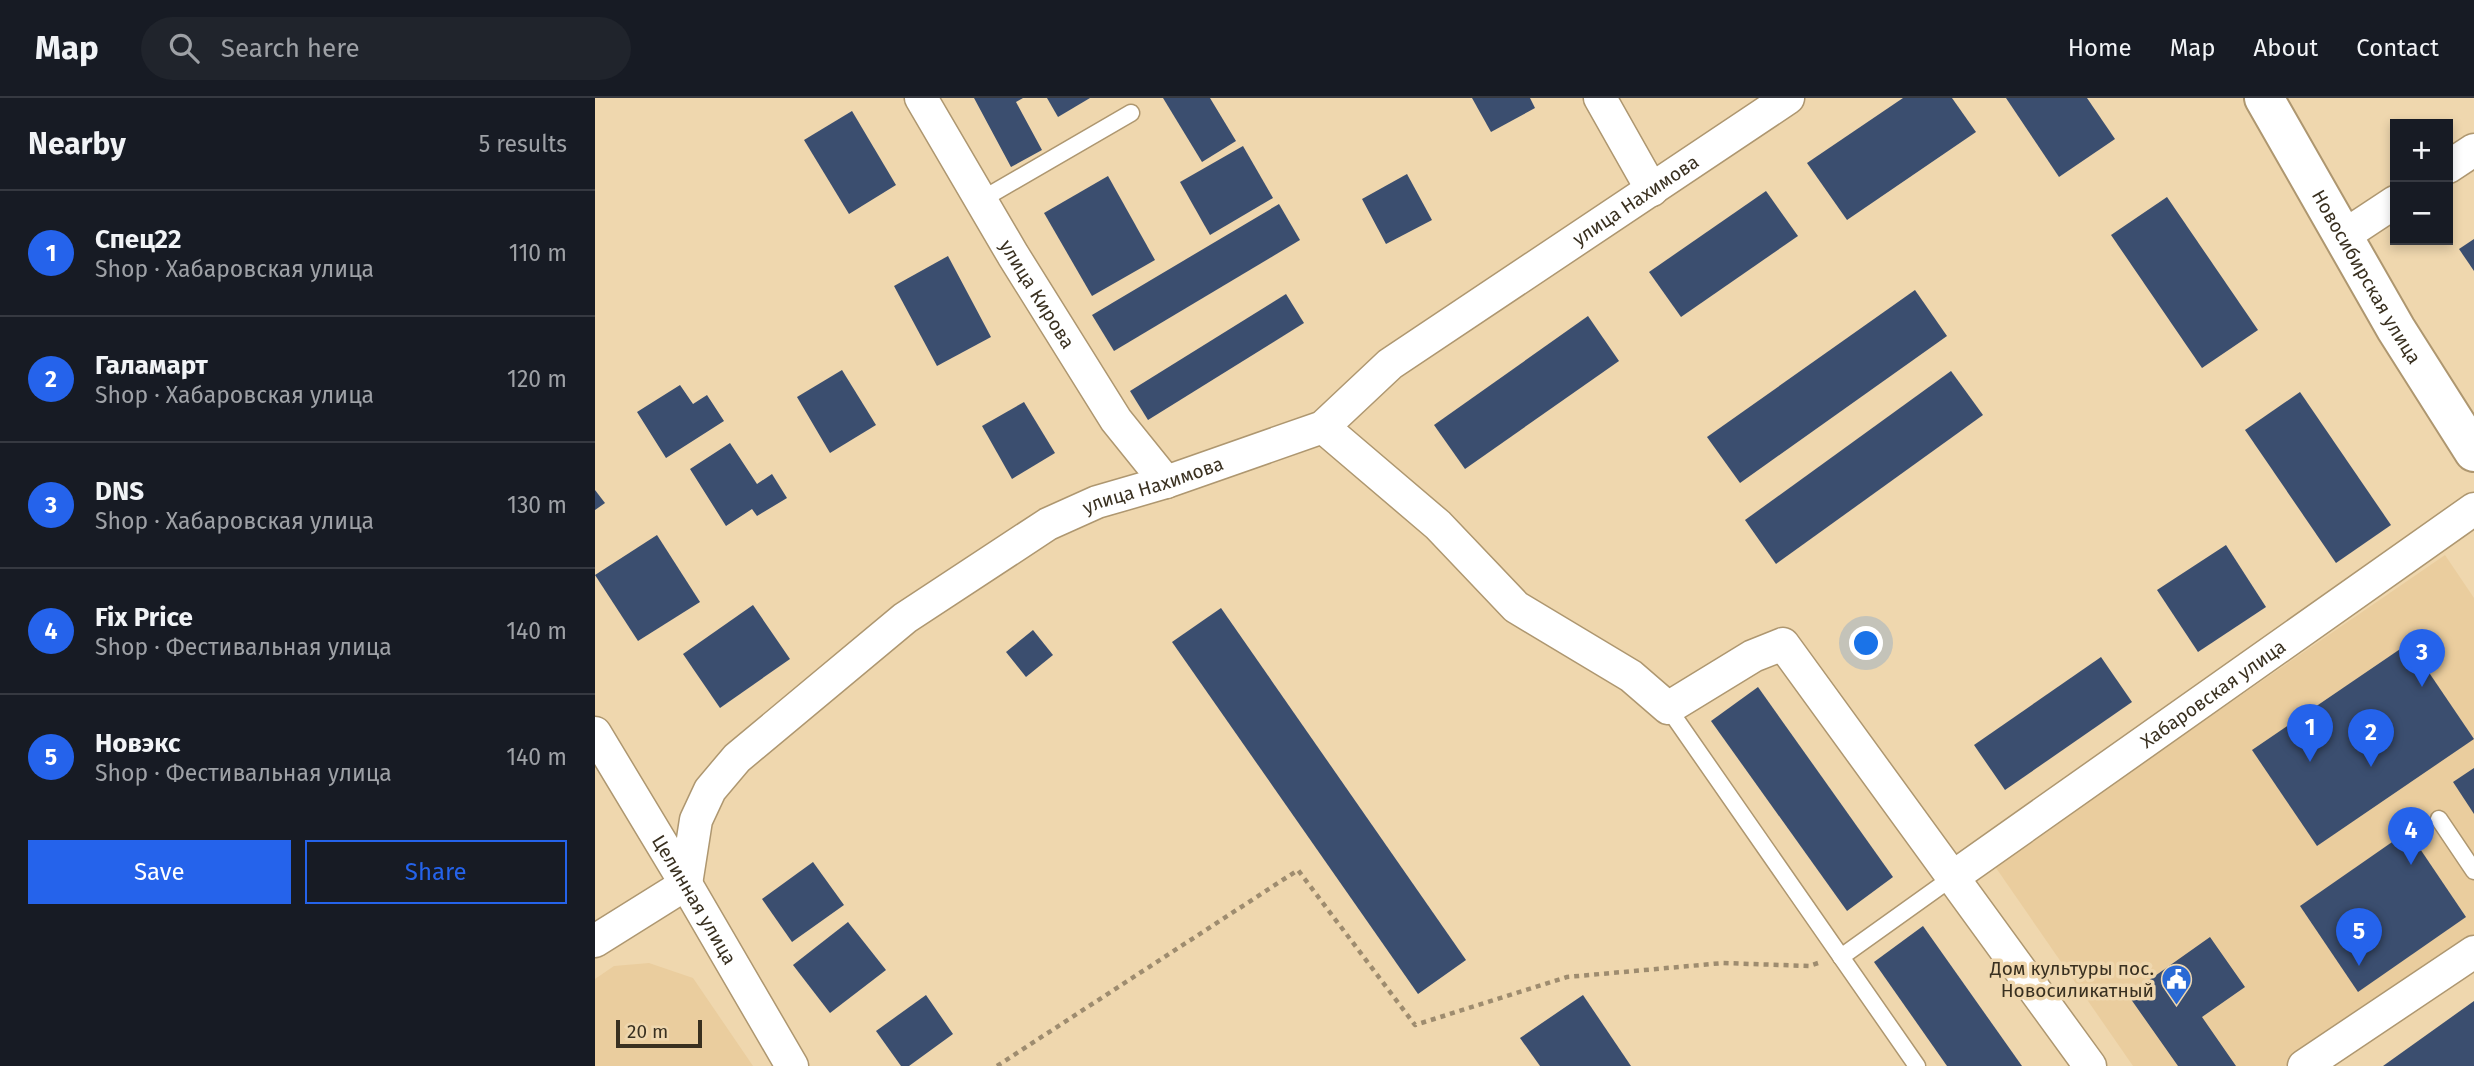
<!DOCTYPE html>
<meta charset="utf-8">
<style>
body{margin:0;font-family:"Fira Sans",sans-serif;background:#20242c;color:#f1f3f6}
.controls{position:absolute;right:21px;top:21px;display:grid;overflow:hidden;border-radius:0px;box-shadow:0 4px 10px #0003}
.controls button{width:63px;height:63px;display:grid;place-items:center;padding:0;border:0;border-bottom:2px solid #363941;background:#171b24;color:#f1f3f6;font:35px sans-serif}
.scale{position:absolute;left:21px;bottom:18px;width:86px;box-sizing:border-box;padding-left:7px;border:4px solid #393020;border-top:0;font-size:19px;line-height:24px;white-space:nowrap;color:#393020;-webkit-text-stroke:5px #efd7ae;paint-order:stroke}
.you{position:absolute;left:1272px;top:546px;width:24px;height:24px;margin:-18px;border:5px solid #fff;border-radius:50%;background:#1a73e8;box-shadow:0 0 0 10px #1a73e833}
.badge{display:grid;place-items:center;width:46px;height:46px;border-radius:50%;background:#2563eb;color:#fff;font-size:23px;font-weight:700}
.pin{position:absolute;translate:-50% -58px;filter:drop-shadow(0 2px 4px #0008)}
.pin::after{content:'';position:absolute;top:37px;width:24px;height:21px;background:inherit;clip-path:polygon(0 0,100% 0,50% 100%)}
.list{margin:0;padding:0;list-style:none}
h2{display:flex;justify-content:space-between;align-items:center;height:91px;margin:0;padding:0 28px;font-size:30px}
h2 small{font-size:23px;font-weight:400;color:#9ea1a6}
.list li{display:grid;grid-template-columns:46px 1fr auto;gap:21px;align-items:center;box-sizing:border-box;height:126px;padding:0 28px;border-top:2px solid #363941}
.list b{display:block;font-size:26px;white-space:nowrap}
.list p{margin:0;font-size:23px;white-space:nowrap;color:#9ea1a6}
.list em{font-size:23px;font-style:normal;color:#9ea1a6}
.actions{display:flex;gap:14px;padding:21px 28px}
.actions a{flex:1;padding:16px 0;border:2px solid #2563eb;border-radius:0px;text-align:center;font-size:24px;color:#2563eb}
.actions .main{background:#2563eb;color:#fff}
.icon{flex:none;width:38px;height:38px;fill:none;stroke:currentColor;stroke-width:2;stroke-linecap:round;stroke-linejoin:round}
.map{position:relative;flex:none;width:1879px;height:968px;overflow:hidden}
header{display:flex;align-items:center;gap:42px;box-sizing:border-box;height:98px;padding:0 35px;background:#171b24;border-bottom:2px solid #363941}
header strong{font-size:33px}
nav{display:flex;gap:38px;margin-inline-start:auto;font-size:24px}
.search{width:490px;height:63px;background:#20242c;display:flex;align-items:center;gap:18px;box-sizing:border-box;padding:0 24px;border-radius:38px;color:#9ea1a6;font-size:26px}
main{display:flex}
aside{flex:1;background:#171b24}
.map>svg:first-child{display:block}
.built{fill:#eacd9e}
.building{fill:#3b4e6f}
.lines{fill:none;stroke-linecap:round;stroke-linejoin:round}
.lane-casing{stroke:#ae9770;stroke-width:19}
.street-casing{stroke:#ae9770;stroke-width:35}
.secondary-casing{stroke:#ae9770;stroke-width:42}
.path{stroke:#9e8c6f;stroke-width:4.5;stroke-dasharray:5 5;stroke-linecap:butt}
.lane{stroke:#fff;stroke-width:16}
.street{stroke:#fff;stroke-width:32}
.secondary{stroke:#fff;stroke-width:38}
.labels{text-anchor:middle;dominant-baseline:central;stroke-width:7;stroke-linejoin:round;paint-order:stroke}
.street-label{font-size:19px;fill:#393020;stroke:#efd7ae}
.poi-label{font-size:19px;fill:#393020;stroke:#efd7ae;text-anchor:end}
</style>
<header>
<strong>Map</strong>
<div class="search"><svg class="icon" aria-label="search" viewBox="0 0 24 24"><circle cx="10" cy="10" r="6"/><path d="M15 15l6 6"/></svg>Search here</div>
<nav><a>Home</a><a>Map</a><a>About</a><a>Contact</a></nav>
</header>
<main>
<aside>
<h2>Nearby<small>5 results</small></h2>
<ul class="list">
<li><span class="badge">1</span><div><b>Спец22</b><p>Shop · Хабаровская улица</p></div><em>110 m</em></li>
<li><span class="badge">2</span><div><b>Галамарт</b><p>Shop · Хабаровская улица</p></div><em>120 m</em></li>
<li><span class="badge">3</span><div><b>DNS</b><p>Shop · Хабаровская улица</p></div><em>130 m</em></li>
<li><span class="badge">4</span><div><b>Fix Price</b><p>Shop · Фестивальная улица</p></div><em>140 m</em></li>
<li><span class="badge">5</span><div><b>Новэкс</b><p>Shop · Фестивальная улица</p></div><em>140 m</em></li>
</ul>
<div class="actions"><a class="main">Save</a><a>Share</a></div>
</aside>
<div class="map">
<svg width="1879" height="968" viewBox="0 0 1879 968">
<rect width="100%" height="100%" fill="#efd7ae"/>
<!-- built -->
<g class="built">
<path d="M1850 457 1879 500V842L1690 968H1538L1399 767Z"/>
<path d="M54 865 98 880 158 968H0V881L19 868Z"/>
</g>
<!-- building -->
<g class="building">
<path d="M379 0H428L421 4 447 52 416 69Z"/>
<path d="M452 0H495L463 19Z"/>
<path d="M568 0H615L641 43 607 64Z"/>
<path d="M877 0H935L940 10 896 34Z"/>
<path d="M1308 0H1357L1381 34 1252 122 1212 65Z"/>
<path d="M1411 0H1492L1520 41 1464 79Z"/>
<path d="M257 13 301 87 254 116 209 42Z"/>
<path d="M648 48 678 100 615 137 585 84Z"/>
<path d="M812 76 837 122 791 146 767 101Z"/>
<path d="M513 78 560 162 497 198 449 115Z"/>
<path d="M1171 93 1203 138 1086 219 1054 174Z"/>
<path d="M1572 99 1663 232 1607 270 1516 137Z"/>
<path d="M684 106 705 142 519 253 497 217Z"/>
<path d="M1879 141V173L1864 151Z"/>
<path d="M353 158 396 239 342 268 299 188Z"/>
<path d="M1320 192 1352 238 1145 385 1112 339Z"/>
<path d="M691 196 709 225 553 322 535 293Z"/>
<path d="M993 218 1024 263 870 371 839 327Z"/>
<path d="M247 272 281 327 235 355 202 299Z"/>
<path d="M1356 273 1388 317 1181 466 1150 422Z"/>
<path d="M85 287 98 306 112 297 129 323 71 360 42 314Z"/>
<path d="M1705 294 1796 427 1741 465 1650 332Z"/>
<path d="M429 304 460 355 417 381 387 328Z"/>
<path d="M135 345 162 386 177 376 192 400 162 418 157 411 131 428 95 371Z"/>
<path d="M0 392 10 405 0 412Z"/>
<path d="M62 437 105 504 43 543 0 477Z"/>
<path d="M1631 447 1671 509 1603 554 1562 492Z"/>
<path d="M158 507 195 561 125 610 88 556Z"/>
<path d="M626 510 871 862 823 896 577 544Z"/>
<path d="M438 532 458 557 431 579 411 554Z"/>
<path d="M1814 545 1879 641 1722 748 1657 652Z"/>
<path d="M1506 559 1537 604 1410 692 1379 647Z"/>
<path d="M1163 589 1298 779 1252 813 1116 623Z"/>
<path d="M1879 670V716L1858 684Z"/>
<path d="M1813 733 1871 819 1763 894 1705 808Z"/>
<path d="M218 764 249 807 197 844 167 801Z"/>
<path d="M253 824 291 872 235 915 198 867Z"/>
<path d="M1328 828 1427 968H1352L1279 864Z"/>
<path d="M1615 839 1650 889 1607 919 1641 968H1583L1533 897Z"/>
<path d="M331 897 358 936 314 968H306L281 933Z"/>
<path d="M988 897 1036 968H945L925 940Z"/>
<path d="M1879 903V968H1788Z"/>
</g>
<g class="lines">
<defs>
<g id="lane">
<path d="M386 102 536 15"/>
<path d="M1073 610 1322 968"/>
<path d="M1844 721 1879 773"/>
<path d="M1246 859 1358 779"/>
</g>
<g id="street">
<path id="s1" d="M326 0 418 157 521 322 571 384"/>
<path d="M1005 0 1057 92"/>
<path d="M1853 69 1879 52"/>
<path d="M1747 139 1800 104"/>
<path d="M728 329 843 427 921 509 1036 578 1073 610 1158 558 1188 546 1495 968"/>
<path id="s2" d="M0 635 91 786 197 968"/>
<path id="s3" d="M1358 779 1879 411"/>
<path id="s4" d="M0 843 91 786 101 722 115 692 142 660 310 520 453 426 502 404 571 384 728 329 795 266 1193 0"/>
<path d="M1709 968 1879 854"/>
</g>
<g id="secondary">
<path id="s5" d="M1669 0 1801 231 1879 354"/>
</g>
</defs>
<!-- lane casing -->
<use href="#lane" class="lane-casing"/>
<!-- street casing -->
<use href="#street" class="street-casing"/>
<!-- secondary casing -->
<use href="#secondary" class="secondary-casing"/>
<!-- path -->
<path class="path" d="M402 968 703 772 820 927 972 879 1128 865 1214 868 1223 865"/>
<!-- lane -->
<use href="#lane" class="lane"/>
<!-- street -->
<use href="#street" class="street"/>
<!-- secondary -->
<use href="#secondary" class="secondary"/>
</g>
<!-- icons -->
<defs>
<symbol id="civic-pin" viewBox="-11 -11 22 30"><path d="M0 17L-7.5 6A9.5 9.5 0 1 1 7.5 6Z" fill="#2969d5" stroke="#efd7ae"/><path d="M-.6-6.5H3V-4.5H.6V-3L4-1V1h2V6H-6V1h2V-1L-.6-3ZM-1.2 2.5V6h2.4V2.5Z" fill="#fff"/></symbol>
</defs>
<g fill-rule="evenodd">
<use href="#civic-pin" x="1564" y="864" width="35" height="47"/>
</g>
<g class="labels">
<!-- street labels -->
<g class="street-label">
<text stroke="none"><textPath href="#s4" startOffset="1316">улица Нахимова</textPath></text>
<text stroke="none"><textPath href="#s5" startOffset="206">Новосибирская улица</textPath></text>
<text stroke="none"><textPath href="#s1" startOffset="228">улица Кирова</textPath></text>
<text stroke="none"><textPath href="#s4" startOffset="749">улица Нахимова</textPath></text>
<text stroke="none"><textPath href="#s3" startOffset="318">Хабаровская улица</textPath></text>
<text stroke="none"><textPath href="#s2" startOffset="194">Целинная улица</textPath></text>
</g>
<!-- poi labels -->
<g class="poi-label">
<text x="1559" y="870">Дом культуры пос.<tspan x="1559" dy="22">Новосиликатный</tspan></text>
</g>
</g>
</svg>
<div class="controls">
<button>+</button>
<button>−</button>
</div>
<div class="scale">20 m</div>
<div class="you"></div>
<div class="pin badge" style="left:1715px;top:664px">1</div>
<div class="pin badge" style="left:1776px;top:669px">2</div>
<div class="pin badge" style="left:1827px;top:589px">3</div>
<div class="pin badge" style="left:1816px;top:767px">4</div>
<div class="pin badge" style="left:1764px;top:868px">5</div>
</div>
</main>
